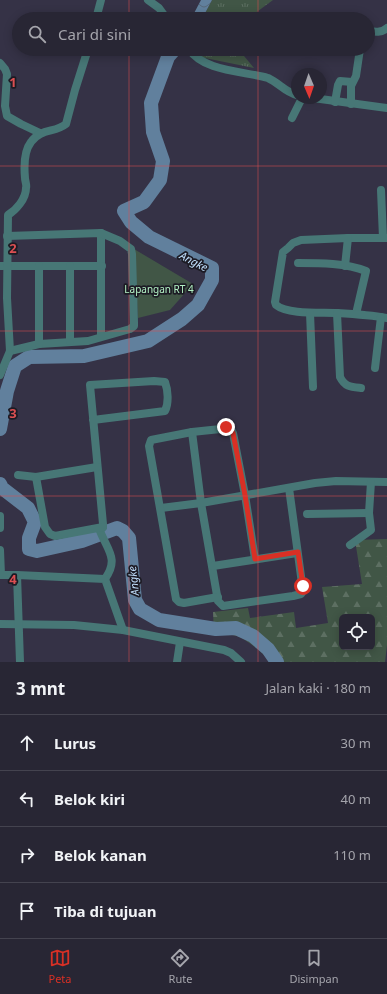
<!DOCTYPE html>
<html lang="id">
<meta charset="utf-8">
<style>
body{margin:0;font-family:"Noto Sans",sans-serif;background:#343240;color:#f1f3f6}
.controls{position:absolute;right:12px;bottom:12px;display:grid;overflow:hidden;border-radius:6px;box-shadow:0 2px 10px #0003}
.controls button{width:36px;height:36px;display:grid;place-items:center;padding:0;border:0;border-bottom:1px solid #44434f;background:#282634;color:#f1f3f6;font:20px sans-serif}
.compass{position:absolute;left:291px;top:68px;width:36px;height:36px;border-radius:50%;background:#282634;box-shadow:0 2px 10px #0003;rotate:178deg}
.stop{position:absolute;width:12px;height:12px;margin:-9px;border:3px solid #d93025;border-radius:50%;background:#fff}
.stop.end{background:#d93025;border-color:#fff;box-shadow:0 1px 4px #0008}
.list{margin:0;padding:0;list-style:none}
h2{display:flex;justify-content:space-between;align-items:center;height:52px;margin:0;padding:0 16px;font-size:17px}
h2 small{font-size:13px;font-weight:400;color:#a5a5ac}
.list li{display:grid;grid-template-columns:26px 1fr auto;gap:12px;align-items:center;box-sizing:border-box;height:56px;padding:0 16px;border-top:1px solid #44434f}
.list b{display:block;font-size:15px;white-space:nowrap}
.list em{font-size:13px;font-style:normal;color:#a5a5ac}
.icon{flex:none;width:22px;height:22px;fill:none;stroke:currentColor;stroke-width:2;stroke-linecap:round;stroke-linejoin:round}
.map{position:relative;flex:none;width:387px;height:662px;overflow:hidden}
.search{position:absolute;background:#282634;box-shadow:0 2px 10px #0003;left:12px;right:12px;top:12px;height:44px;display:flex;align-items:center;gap:10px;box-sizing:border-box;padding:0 14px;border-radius:22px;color:#a5a5ac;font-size:15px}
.sheet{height:276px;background:#282634}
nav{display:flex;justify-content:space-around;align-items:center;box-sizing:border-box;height:56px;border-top:1px solid #44434f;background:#282634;font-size:11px;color:#a5a5ac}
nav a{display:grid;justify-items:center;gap:2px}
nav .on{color:#d93025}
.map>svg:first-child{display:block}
.grass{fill:url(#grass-tufts)}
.forest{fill:url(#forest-firs);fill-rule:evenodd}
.park{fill:#415646}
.water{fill:url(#water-waves)}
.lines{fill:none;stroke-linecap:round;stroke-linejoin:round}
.river{stroke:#61809d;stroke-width:14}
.street{stroke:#477776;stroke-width:8}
.route{stroke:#d93025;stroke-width:5}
.grid{fill:none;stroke:#db4f52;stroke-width:1;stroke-opacity:0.55}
.labels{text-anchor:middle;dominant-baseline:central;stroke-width:3.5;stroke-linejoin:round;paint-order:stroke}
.park-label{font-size:10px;fill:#b3f1c4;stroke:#1c1b24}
.water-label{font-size:11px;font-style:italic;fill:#c0dffc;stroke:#1c1b24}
.grid-label{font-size:13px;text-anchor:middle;font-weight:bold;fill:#db4f52;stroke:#1c1b24;stroke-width:3.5;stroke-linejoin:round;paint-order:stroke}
</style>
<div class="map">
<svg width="387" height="662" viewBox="0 0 387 662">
<defs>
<pattern id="grass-tufts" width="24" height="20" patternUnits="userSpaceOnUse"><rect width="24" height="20" fill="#415646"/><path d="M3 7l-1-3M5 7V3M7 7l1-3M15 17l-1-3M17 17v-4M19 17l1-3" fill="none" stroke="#5d6f62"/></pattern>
<pattern id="forest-firs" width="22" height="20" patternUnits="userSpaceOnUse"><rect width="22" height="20" fill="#415646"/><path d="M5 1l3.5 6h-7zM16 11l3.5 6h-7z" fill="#5d6f62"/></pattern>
<pattern id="water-waves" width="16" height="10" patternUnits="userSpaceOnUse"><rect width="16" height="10" fill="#61809d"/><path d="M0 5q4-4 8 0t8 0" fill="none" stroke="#57697c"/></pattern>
</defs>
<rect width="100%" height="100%" fill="#353246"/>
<!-- grass -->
<g class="grass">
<path d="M212 0H273L247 19H202Z"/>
<path d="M189 49H244V56L254 68 200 57Z"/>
</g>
<!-- forest -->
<path class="forest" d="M387 539V645L385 662H270C265 654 246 639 237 636 230 634 221 634 214 634L213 612 248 608 250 618 294 612 296 628 328 623 322 587 362 584 355 540ZM342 617H372V647H342Z"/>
<!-- park -->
<path class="park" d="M134 249 193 284 170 310 138 318Z"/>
<!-- water -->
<g class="water">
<path d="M201 0H212L202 19H191Z"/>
<path d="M169 49H179L161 80 157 78 163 57Z"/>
</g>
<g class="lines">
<!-- river -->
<g class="river">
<path d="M0 429 7 391 15 366 29 357 84 356 148 341 182 319 198 305 212 280V268L149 237 131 222 124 211 144 202 160 180 163 161 153 132 151 103 168 57 175 49"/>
<path d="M0 484 2 488 28 508 35 522 29 538V549L37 551 82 541 117 528 123 531 129 538 135 600 140 609 159 620 216 629 236 628 253 636 268 649 277 662"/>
</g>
<!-- street -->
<g class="street">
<path d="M148 0 159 8 167 19"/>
<path d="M96 19 101 0"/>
<path d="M368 31C375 32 381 33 387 28"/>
<path d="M189 49C204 72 244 71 268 78 279 83 285 92 297 95"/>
<path d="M0 63 5 69 7 74 5 106 7 116 21 124 40 133"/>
<path d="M313 98 387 108"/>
<path d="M335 102 338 85 340 81 352 82"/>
<path d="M351 104V86L356 76 360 49"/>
<path d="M292 118 302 98"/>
<path d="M381 190 383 238"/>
<path d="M101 233V336"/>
<path d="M7 236 101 233 120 241 131 249 132 254 134 322V326L130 329 88 341 39 344 10 351"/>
<path d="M348 238H387"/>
<path d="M298 263C320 263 346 263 366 271L356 314"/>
<path d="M0 266H102"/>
<path d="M39 266V344"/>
<path d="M70 266V341"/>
<path d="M345 266 348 238 301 240 293 243 288 248 283 252 275 302 276 305C288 315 323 312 337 313 354 314 371 315 387 318"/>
<path d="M310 313 313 387"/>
<path d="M337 313 340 377C345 387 351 387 361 388"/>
<path d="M375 368 381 317"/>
<path d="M0 375 10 351 7 298 8 215C16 210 26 199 26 188 27 185 25 181 25 178 24 167 24 151 31 142 41 128 55 133 66 124L75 90 88 49"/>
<path d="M93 420 165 411C169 403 168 390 165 382L154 381 90 385C94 432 99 478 103 524V527L100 531C108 551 119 559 105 579"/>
<path d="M192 432 201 503 218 601 223 606 293 596 301 594 303 591 289 488"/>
<path d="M18 475 36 477 97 467"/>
<path d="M36 477 45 527 50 534 55 536 103 527"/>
<path d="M161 508 201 503 315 483 336 481 387 482"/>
<path d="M307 514 369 513"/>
<path d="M0 516V528"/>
<path d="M350 545 371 530 369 513 371 482"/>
<path d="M0 550 1 575"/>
<path d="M213 566 297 553"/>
<path d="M0 575H17"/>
<path d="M218 597 184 603 179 602 176 599 149 446 151 440 192 432 230 428 233 433 245 495 255 559"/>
<path d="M0 624 74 625 123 630 224 650 231 653 241 662"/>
<path d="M20 662 17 575 105 579 123 630"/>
<path d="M177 662 180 642"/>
</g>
</g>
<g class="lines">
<!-- route -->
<path class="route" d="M226 427 230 428 233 433 245 495 255 559 298 552 303 586"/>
</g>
<!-- grid -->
<path class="grid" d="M129 0V19M258 0V19M129 49V662M258 49V662M0 166H387M0 331H387M0 496H387"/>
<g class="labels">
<!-- park labels -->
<g class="park-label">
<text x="159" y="289">Lapangan RT 4</text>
</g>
<!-- water labels -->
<g class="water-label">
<text transform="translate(194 261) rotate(28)">Angke</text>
<text transform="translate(133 581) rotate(-96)">Angke</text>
</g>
</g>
<g class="grid-label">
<text x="13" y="87">1</text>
<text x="13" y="253">2</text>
<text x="13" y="418">3</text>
<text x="13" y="584">4</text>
</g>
</svg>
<div class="controls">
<button><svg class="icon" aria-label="locate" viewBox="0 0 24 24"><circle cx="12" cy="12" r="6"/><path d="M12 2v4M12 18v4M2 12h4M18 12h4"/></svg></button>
</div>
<svg class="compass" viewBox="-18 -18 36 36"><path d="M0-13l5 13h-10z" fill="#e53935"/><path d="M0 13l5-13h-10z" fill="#a5a5ac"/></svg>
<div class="stop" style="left:303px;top:586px"></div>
<div class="stop end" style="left:226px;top:427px"></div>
<div class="search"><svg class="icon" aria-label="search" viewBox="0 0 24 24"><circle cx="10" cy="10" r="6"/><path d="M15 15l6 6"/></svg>Cari di sini</div>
</div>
<section class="sheet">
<h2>3 mnt<small>Jalan kaki · 180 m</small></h2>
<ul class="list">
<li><svg class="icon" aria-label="ahead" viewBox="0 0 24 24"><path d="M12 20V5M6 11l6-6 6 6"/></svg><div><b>Lurus</b></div><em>30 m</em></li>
<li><svg class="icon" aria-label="left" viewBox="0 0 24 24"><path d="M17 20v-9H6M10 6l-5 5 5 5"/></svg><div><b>Belok kiri</b></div><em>40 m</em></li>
<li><svg class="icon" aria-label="right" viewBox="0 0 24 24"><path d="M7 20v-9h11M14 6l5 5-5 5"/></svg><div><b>Belok kanan</b></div><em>110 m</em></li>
<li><svg class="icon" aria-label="arrive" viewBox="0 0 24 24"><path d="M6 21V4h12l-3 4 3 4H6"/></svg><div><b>Tiba di tujuan</b></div></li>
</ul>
</section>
<nav>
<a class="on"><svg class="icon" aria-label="map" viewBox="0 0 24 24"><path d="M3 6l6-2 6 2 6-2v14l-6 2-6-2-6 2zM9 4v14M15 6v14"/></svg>Peta</a>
<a><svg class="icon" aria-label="directions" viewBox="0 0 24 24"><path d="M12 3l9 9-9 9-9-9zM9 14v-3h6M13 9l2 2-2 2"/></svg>Rute</a>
<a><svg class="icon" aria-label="saved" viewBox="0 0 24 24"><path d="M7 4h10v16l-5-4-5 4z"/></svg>Disimpan</a>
</nav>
